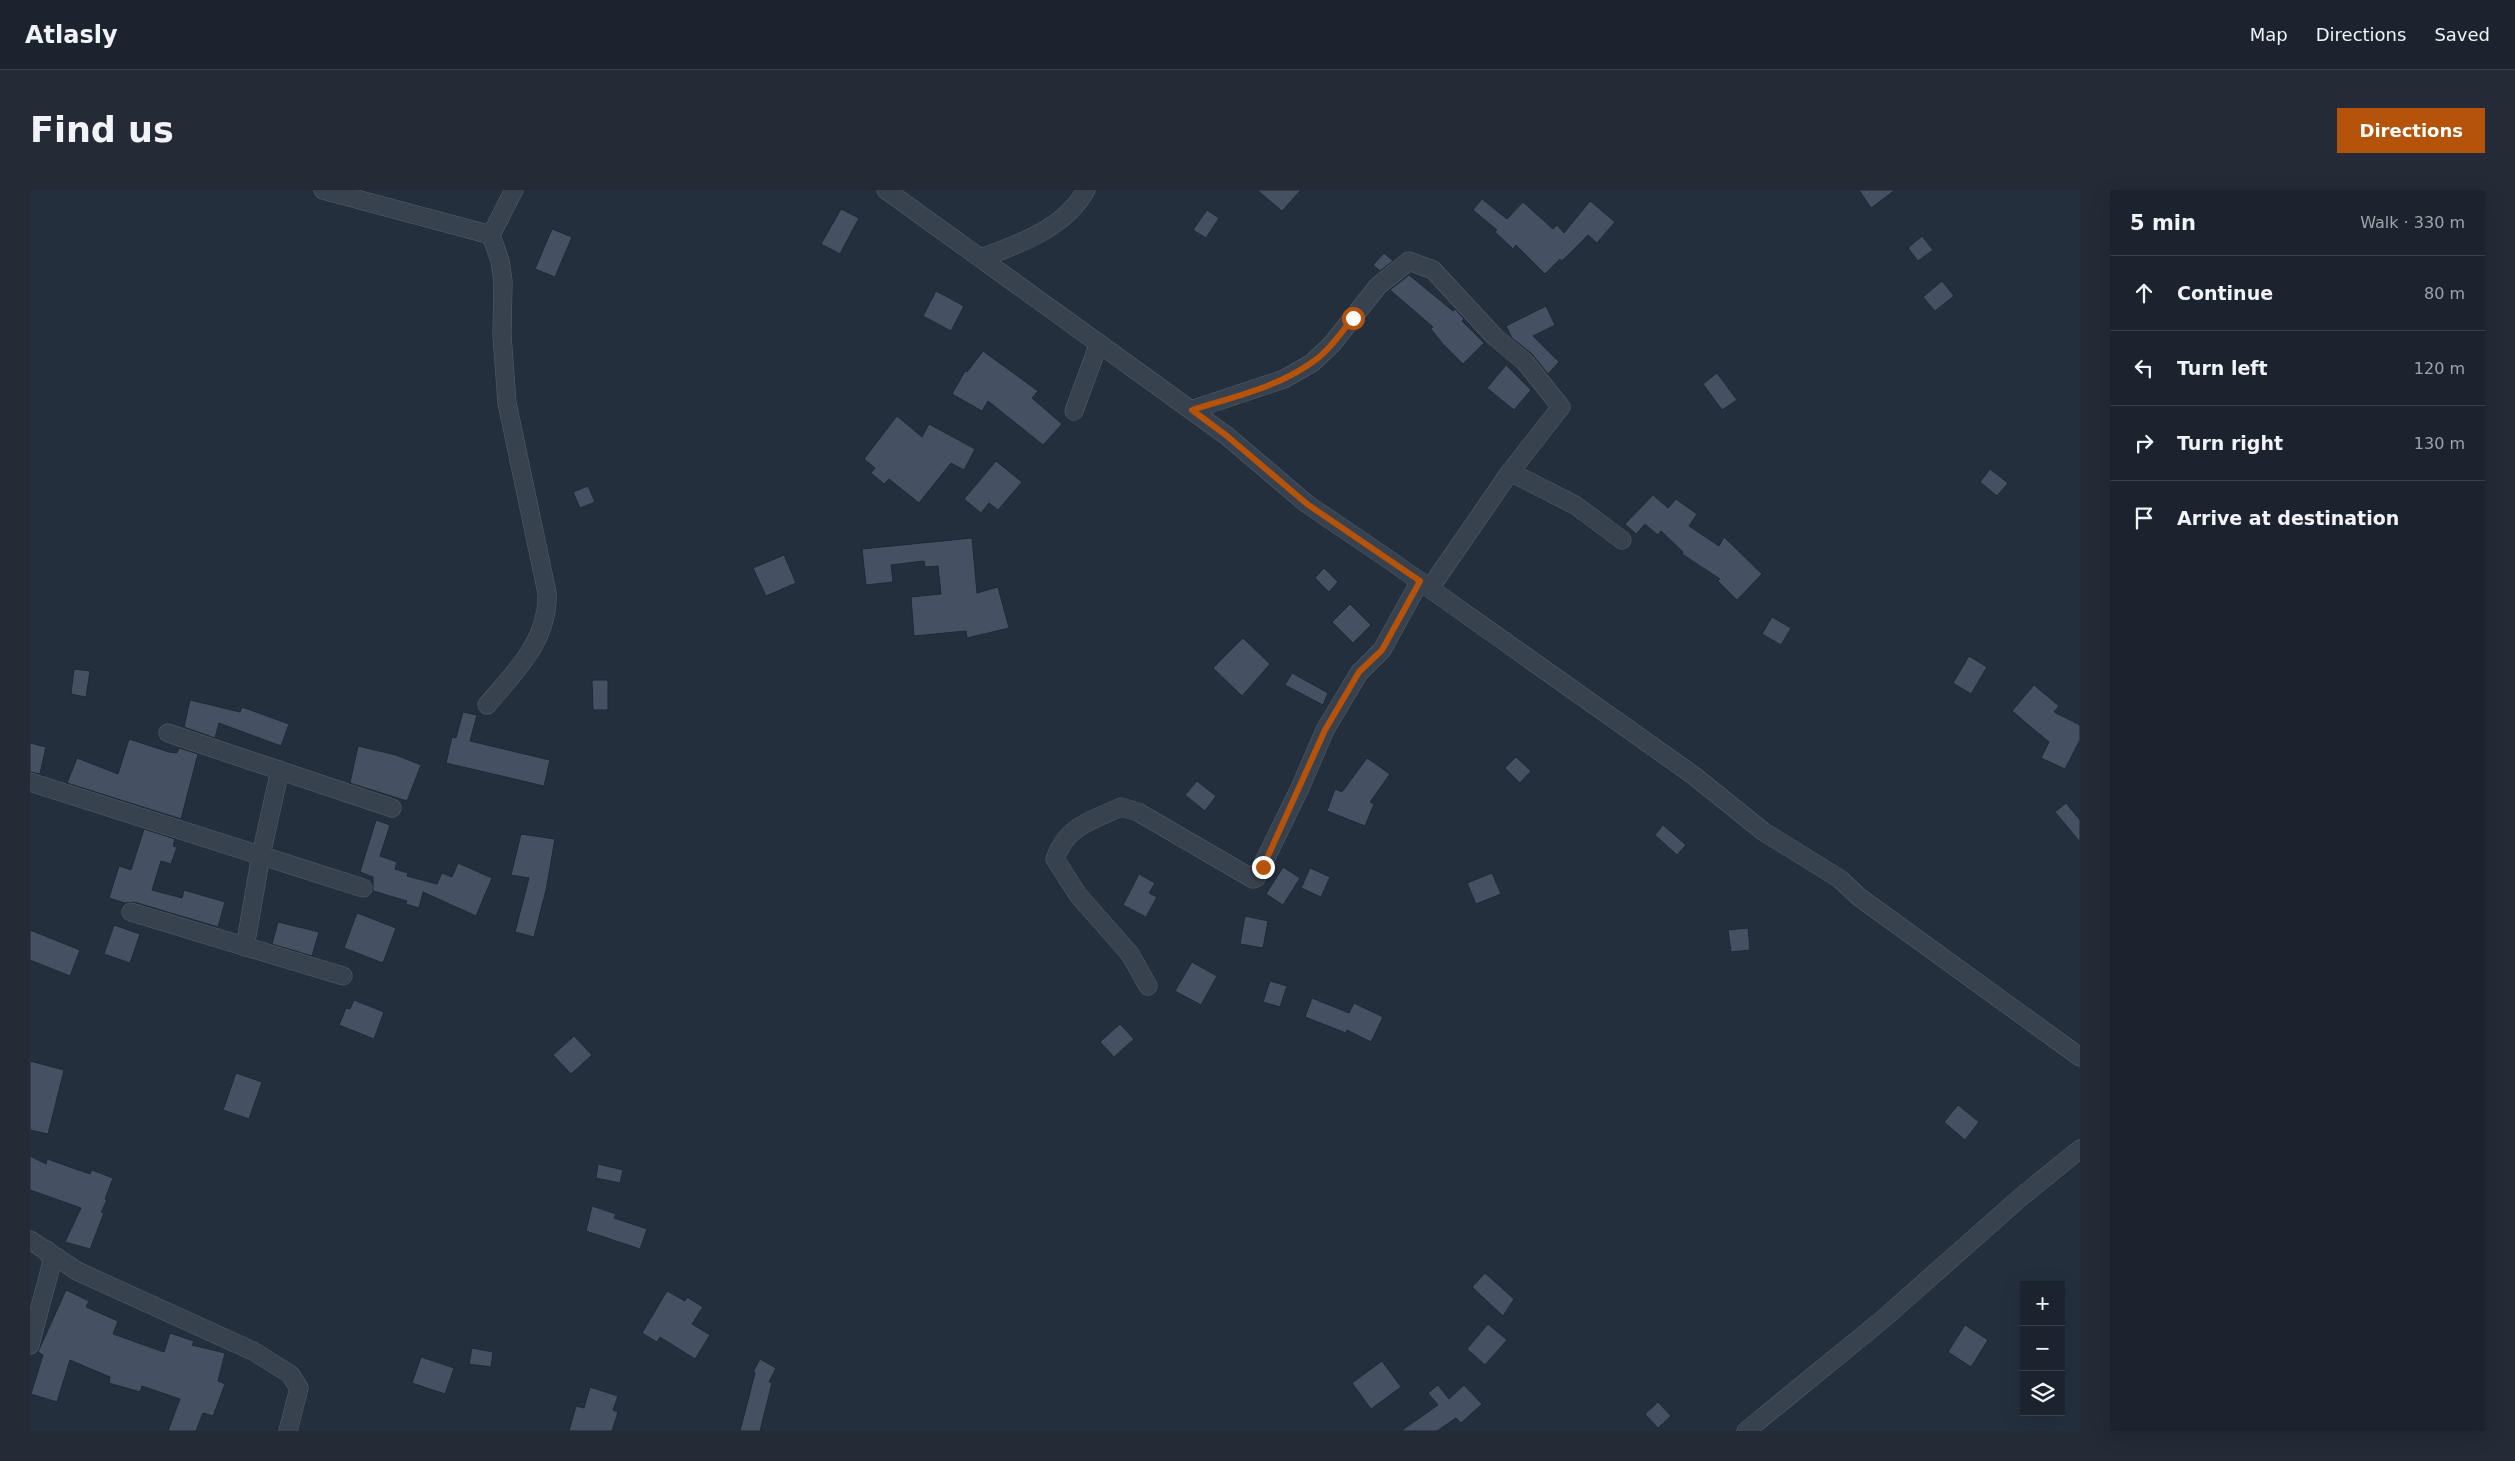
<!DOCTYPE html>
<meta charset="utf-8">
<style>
body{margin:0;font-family:"DejaVu Sans",sans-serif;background:#242b36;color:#f1f3f6}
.controls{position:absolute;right:15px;bottom:15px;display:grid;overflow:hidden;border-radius:0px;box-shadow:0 5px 20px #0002}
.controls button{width:45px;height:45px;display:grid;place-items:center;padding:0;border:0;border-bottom:1px solid #39404a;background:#1b232e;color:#f1f3f6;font:25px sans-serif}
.stop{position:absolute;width:15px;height:15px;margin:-11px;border:4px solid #b45309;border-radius:50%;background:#fff}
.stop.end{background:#b45309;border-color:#fff;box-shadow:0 1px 5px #0008}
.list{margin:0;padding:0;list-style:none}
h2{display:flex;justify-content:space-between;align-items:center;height:65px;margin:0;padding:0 20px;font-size:21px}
h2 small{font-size:16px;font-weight:400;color:#a0a4aa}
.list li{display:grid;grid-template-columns:32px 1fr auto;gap:15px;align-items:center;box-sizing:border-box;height:75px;padding:0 20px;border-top:1px solid #39404a}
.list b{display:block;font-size:19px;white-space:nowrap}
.list em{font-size:16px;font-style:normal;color:#a0a4aa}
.icon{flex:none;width:28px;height:28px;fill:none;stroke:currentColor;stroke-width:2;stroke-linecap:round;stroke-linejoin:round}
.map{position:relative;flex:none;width:2050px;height:1241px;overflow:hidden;border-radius:0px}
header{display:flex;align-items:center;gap:30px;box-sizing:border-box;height:70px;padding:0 25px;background:#1b232e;border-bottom:1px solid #39404a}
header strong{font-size:24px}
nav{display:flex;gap:28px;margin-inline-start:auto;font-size:18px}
.intro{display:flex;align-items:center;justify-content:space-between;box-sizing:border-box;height:120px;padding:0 30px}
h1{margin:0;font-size:35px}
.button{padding:12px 22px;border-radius:0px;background:#b45309;color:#fff;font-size:18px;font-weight:700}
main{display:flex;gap:30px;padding:0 30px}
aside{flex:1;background:#1b232e;border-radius:0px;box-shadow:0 5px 20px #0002}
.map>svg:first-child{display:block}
.building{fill:#455162;stroke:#1f2835}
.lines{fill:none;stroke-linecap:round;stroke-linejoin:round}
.street-casing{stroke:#565f6c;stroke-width:19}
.street{stroke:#38414e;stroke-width:18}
.route{stroke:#b45309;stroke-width:6}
</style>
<header>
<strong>Atlasly</strong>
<nav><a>Map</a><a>Directions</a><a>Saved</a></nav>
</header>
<div class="intro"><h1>Find us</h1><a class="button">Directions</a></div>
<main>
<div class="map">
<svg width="2050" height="1241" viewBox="0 0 2050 1241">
<rect width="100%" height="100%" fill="#242f3e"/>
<!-- building -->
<g class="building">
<path d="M1227 0H1271L1252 21Z"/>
<path d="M1829 0H1865L1841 18Z"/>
<path d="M1452 9 1477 29 1493 12 1523 39 1527 35 1534 43 1560 11 1585 32 1567 53 1558 45 1532 71 1530 69 1515 84 1486 55 1483 59 1465 42 1467 40 1443 20Z"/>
<path d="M811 19 829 28 810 64 791 54Z"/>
<path d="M1177 20 1189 28 1176 48 1163 40Z"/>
<path d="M522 39 542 47 525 87 505 79Z"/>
<path d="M1892 46 1903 60 1888 71 1878 58Z"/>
<path d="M1354 63 1363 71 1350 81 1343 75Z"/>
<path d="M1379 85 1423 121 1425 119 1434 129 1432 131 1454 153 1433 174 1412 153 1401 139 1403 137 1360 100Z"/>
<path d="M1912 91 1924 106 1905 121 1893 107Z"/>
<path d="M906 101 934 116 921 141 893 126Z"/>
<path d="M1516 116 1525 135 1503 146 1529 172 1518 184 1502 164 1482 148 1476 136Z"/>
<path d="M953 161 1008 201 1002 208 1032 234 1013 255 958 211 952 221 922 204 935 181 937 182Z"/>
<path d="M1476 175 1501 200 1484 220 1457 198Z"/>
<path d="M1687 183 1707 210 1692 220 1673 194Z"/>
<path d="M867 226 892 247 899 234 945 259 934 280 921 273 889 313 859 289 854 294 841 283 845 278 834 269Z"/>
<path d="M966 271 992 292 968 320 959 313 951 323 934 309Z"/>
<path d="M1960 279 1978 293 1967 306 1950 292Z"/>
<path d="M558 296 565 312 550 318 543 302Z"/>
<path d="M1623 305 1638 318 1646 309 1667 324 1659 336 1689 356 1694 347 1732 384 1707 410 1688 391 1690 389 1652 364 1653 362 1631 341 1628 345 1615 334 1606 344 1595 334Z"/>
<path d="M942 348 947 403 968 397 979 438 937 448 936 441 884 446 881 407 911 404 908 376 895 377 894 371 861 375 863 392 836 395 832 359Z"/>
<path d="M754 365 766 393 736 406 723 378Z"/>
<path d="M1294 378 1308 392 1299 402 1285 388Z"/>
<path d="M1320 414 1341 435 1323 453 1302 432Z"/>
<path d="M1742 427 1761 438 1751 455 1732 444Z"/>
<path d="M1213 448 1240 474 1212 506 1183 478Z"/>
<path d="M1939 466 1957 477 1941 504 1923 493Z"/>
<path d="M44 479 60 481 56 507 41 504Z"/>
<path d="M1262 483 1298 503 1293 515 1255 495Z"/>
<path d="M562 490H578V520H563Z"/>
<path d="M2004 495 2029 516 2024 522 2050 535V550L2035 579 2011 568 2019 552 1982 521Z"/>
<path d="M160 510 210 522 212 517 259 534 251 556 189 533 185 548 154 537Z"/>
<path d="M433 522 447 525 440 551 520 570 514 596 416 573 422 547 426 548Z"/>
<path d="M99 549 139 562 147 563 149 558 168 564 151 629 37 593 47 568 88 584Z"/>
<path d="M0 553 16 557 10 584 0 582Z"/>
<path d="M328 556 366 565 391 575 377 611 320 593Z"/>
<path d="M1486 567 1501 581 1490 593 1475 578Z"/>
<path d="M1337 568 1360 584 1340 612 1344 614 1335 636 1297 621 1305 599 1312 602Z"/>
<path d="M1167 591 1186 606 1175 621 1155 605Z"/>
<path d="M2036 613 2050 630V652L2025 622Z"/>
<path d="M346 630 360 635 350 666 367 672 365 679 378 683 377 686 407 694 412 683 422 687 428 673 462 688 446 726 393 702 389 718 376 714 377 711 343 701V687L330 682Z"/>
<path d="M1633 635 1656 655 1647 665 1625 645Z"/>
<path d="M114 639 145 649 143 656 147 657 141 674 131 671 122 700 152 708 154 700 195 712 188 737 104 712 95 713 79 708 89 676 101 680Z"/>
<path d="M491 644 525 649 516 700 504 747 485 742 499 688 481 685Z"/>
<path d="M1253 677 1270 688 1253 715 1236 704Z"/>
<path d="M1280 678 1300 687 1291 707 1271 698Z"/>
<path d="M1462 683 1471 704 1446 714 1437 693Z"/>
<path d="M1109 684 1125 693 1119 703 1127 707 1116 727 1093 715Z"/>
<path d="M327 723 366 738 353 773 314 758Z"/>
<path d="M1215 726 1238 731 1233 758 1210 754Z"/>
<path d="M248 732 289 742 282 766 242 754Z"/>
<path d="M84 735 110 744 100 773 74 764Z"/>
<path d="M1718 738 1720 760 1701 762 1698 740Z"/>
<path d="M0 740 50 760 40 786 0 770Z"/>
<path d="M1162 772 1187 786 1171 815 1145 801Z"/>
<path d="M1240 791 1257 796 1250 817 1233 812Z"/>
<path d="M1282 808 1319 823 1324 813 1353 827 1341 852 1317 840 1316 843 1275 827Z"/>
<path d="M324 810 354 822 344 849 309 835 316 818 320 819Z"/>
<path d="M1090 834 1104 849 1084 867 1070 852Z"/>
<path d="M544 846 562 865 541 884 523 865Z"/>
<path d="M0 871 34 880 18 944 0 940Z"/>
<path d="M206 883 232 892 219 929 193 920Z"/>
<path d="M1928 915 1949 932 1935 950 1914 932Z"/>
<path d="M0 966 16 974 17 969 60 984 62 980 83 988 75 1009 77 1010 71 1022 74 1023 60 1059 35 1052 51 1018 0 1000Z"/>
<path d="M568 974 593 980 590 993 566 988Z"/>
<path d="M562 1016 586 1024 584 1028 617 1039 610 1059 556 1041Z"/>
<path d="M1455 1083 1484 1109 1473 1126 1442 1097Z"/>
<path d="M36 1100 59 1111 56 1117 88 1131 83 1144 134 1162 140 1143 164 1151 162 1155 195 1163 188 1191 195 1194 183 1226 173 1223 166 1241H138L150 1209 112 1196 110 1202 79 1193 80 1187 40 1170 27 1212 1 1204 13 1165 8 1162Z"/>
<path d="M637 1101 655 1111 657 1107 673 1117 662 1134 680 1145 665 1169 630 1147 627 1152 612 1143Z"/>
<path d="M1458 1134 1477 1150 1455 1175 1437 1159Z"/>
<path d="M1935 1135 1958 1150 1941 1177 1918 1162Z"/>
<path d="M442 1158 463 1162 461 1177 439 1174Z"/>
<path d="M391 1167 424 1178 415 1204 382 1193Z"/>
<path d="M730 1169 746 1178 739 1192 742 1193 730 1241H710L725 1183 723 1182Z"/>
<path d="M1352 1171 1371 1197 1341 1219 1322 1193Z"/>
<path d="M1408 1195 1419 1209 1434 1195 1452 1214 1431 1233 1426 1228 1407 1241H1371L1408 1215 1398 1203Z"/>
<path d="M560 1197 588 1206 583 1220 588 1222 582 1241H539L546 1216 554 1218Z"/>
<path d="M1628 1212 1641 1226 1628 1238 1615 1224Z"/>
</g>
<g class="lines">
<defs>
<g id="street">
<path d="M293 0 461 45"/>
<path d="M856 0 1197 246 1277 314 1361 371 1663 585 1734 642 1810 689 1829 707 2050 867"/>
<path d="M951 68C990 54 1035 38 1056 0"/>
<path d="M1161 220 1254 189 1282 173 1302 154 1348 96 1379 71 1403 80 1465 147 1495 172 1531 217 1480 282 1400 398"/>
<path d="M1044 221 1069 153"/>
<path d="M1480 282 1545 315 1592 350"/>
<path d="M457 515C485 482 519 450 517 403L477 213 472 145 473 91 470 71 461 45 484 0"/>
<path d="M138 543 362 618"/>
<path d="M0 592 333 698"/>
<path d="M101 722 313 786"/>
<path d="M215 757 231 665 250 580"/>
<path d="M1118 796 1100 764 1048 705 1025 669C1037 635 1061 631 1091 617L1108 622 1223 689 1226 688 1270 598 1295 540 1329 483 1352 460 1390 391"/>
<path d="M0 1050 47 1081 223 1161 260 1184 269 1198 258 1241"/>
<path d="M0 1155 22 1072 17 1060"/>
<path d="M1716 1241 1852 1130 1991 1007 2050 959"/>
</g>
</defs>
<!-- street casing -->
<use href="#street" class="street-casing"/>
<!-- street -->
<use href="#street" class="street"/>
</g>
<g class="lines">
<!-- route -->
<path class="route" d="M1233 677 1295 540 1329 482 1352 460 1390 391 1277 314 1197 246 1162 220C1202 207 1246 198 1281 173 1298 162 1310 144 1323 128"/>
</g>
</svg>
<div class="controls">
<button>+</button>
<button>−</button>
<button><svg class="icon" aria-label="layers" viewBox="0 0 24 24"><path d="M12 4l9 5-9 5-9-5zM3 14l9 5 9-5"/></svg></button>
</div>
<div class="stop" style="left:1323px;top:128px"></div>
<div class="stop end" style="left:1233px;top:677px"></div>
</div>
<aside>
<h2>5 min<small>Walk · 330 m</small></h2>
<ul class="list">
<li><svg class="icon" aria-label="ahead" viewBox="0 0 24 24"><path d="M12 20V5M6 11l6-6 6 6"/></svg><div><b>Continue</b></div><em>80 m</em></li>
<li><svg class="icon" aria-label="left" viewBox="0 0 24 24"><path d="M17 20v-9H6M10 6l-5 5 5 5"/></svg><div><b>Turn left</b></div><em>120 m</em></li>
<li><svg class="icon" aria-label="right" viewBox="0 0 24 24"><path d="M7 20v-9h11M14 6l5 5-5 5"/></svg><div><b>Turn right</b></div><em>130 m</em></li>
<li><svg class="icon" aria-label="arrive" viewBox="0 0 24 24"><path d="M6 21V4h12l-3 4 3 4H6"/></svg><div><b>Arrive at destination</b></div></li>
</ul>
</aside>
</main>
